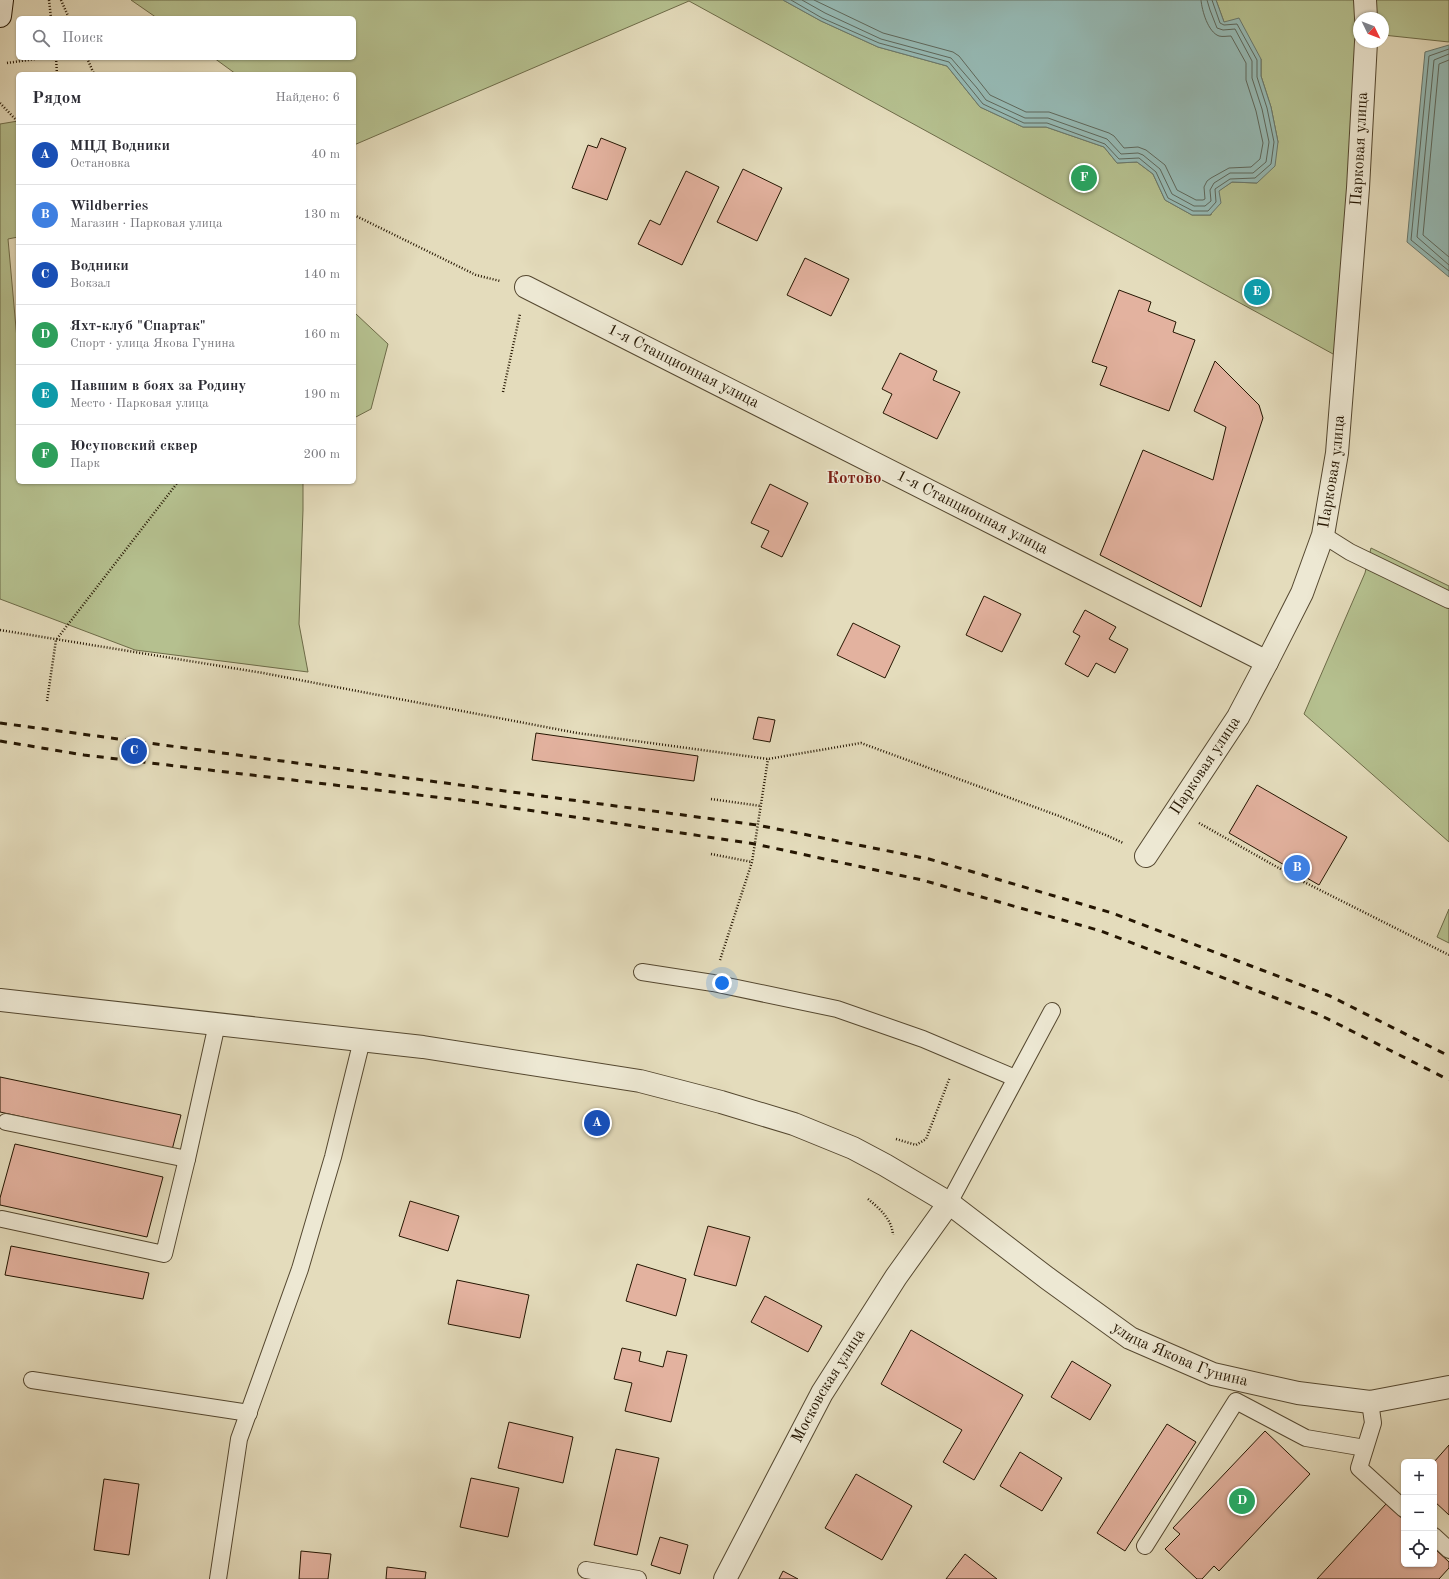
<!DOCTYPE html>
<html lang="ru">
<meta charset="utf-8">
<style>
body{margin:0;font-family:"Old Standard TT",serif;background:#f2f2f3;color:#2b2b33}
.controls{position:absolute;right:12px;bottom:12px;display:grid;overflow:hidden;border-radius:6px;box-shadow:0 1px 3px #0004}
.controls button{width:36px;height:36px;display:grid;place-items:center;padding:0;border:0;border-bottom:1px solid #e1e1e2;background:#fff;color:#2b2b33;font:20px sans-serif}
.compass{position:absolute;left:1353px;top:12px;width:36px;height:36px;border-radius:50%;background:#fff;box-shadow:0 1px 3px #0004;rotate:133deg}
.you{position:absolute;left:722px;top:983px;width:14px;height:14px;margin:-10px;border:3px solid #fff;border-radius:50%;background:#1a73e8;box-shadow:0 0 0 6px #1a73e833}
.badge{display:grid;place-items:center;width:26px;height:26px;border-radius:50%;background:#8f2418;color:#fff;font-size:13px;font-weight:700}
.pin{position:absolute;translate:-50% -50%;border:2px solid #fff;box-shadow:0 1px 4px #0006}
.list{margin:0;padding:0;list-style:none}
h2{display:flex;justify-content:space-between;align-items:center;height:52px;margin:0;padding:0 16px;font-size:17px}
h2 small{font-size:13px;font-weight:400;color:#7c7c81}
.list li{display:grid;grid-template-columns:26px 1fr auto;gap:12px;align-items:center;box-sizing:border-box;height:60px;padding:0 16px;border-top:1px solid #e1e1e2}
.list b{display:block;font-size:15px;white-space:nowrap}
.list p{margin:0;font-size:13px;white-space:nowrap;color:#7c7c81}
.list em{font-size:13px;font-style:normal;color:#7c7c81}
.icon{flex:none;width:22px;height:22px;fill:none;stroke:currentColor;stroke-width:2;stroke-linecap:round;stroke-linejoin:round}
.map{position:relative;flex:none;width:1449px;height:1579px;overflow:hidden}
.search{position:absolute;background:#fff;box-shadow:0 1px 3px #0004;left:16px;top:16px;width:340px;height:44px;display:flex;align-items:center;gap:10px;box-sizing:border-box;padding:0 14px;border-radius:6px;color:#7c7c81;font-size:15px}
.panel{position:absolute;background:#fff;box-shadow:0 1px 3px #0004;left:16px;top:72px;width:340px;height:412px;border-radius:6px}
.map>svg:first-child{display:block}
.green{fill:#b5c08f;stroke:#6d6b48}
.water{fill:#96bab5;stroke:#69786d}
.lines{fill:none;stroke-linecap:round;stroke-linejoin:round}
.shore{stroke:#5e685c;stroke-width:1}
.building{fill:#e3b29f;stroke:#251602}
.lane-casing{stroke:#554830;stroke-width:18}
.street-casing{stroke:#554830;stroke-width:24}
.secondary-casing{stroke:#251602;stroke-width:24}
.path{stroke:#251602;stroke-width:2.5;stroke-dasharray:1 2;stroke-linecap:butt}
.lane{stroke:#ede8d3;stroke-width:16}
.street{stroke:#ede8d3;stroke-width:22}
.secondary{stroke:#ede8d3;stroke-width:22}
.rail{stroke:#251602;stroke-width:3;stroke-dasharray:7 7;stroke-linecap:butt}
.labels{text-anchor:middle;dominant-baseline:central;stroke-width:3;stroke-linejoin:round;paint-order:stroke}
.street-label{font-size:16px;fill:#251602;stroke:#ede8d3}
.neighbourhood-label{font-size:17px;font-weight:bold;fill:#7a1f14;stroke:#ede8d3}
</style>
<div class="map">
<svg width="1449" height="1579" viewBox="0 0 1449 1579">
<rect width="100%" height="100%" fill="#e4dcbc"/>
<filter id="stains"><feTurbulence type="fractalNoise" baseFrequency=".005" numOctaves="4"/><feColorMatrix values="0 0 0 0 .2 0 0 0 0 .09 0 0 0 0 .02 0 0 0 .5 -.17"/></filter>
<radialGradient id="worn" r=".72"><stop offset=".6" stop-color="#630" stop-opacity="0"/><stop offset="1" stop-color="#630" stop-opacity=".3"/></radialGradient>
<!-- green -->
<g class="green">
<path d="M131 0H783L821 21 878 47 947 66 980 107 1023 127H1046L1104 147 1117 163 1137 162 1153 174 1165 200 1192 215H1211L1218 191 1232 182 1257 183 1278 142 1271 107 1261 76V59L1224 22 1216 0H1449V42L1383 35V18H1359L1344 360 689 1 354 145V74H236L214 58H354V18H157Z"/>
<path d="M18 121V237L8 239 18 350V482H303V510L299 624 308 672 135 650 0 599V124Z"/>
<path d="M356 314 388 344 371 409 354 418V316Z"/>
<path d="M1371 548 1449 586V842L1304 714 1365 573Z"/>
<path d="M1449 909V943L1437 937Z"/>
</g>
<!-- water -->
<g class="water">
<path d="M783 0H1216L1224 22 1239 18 1261 59V76L1271 107 1278 142 1275 166 1257 183 1232 182 1219 191 1221 203 1210 215H1192L1165 200 1153 174 1137 162 1117 163 1104 147 1046 127H1023L980 107 947 66 878 47 821 21Z"/>
<path d="M1449 45V277L1407 242 1425 52Z"/>
</g>
<g class="lines">
<!-- shore -->
<g class="shore">
<path d="M791 0 822 18 879 43 949 62 983 104 1024 123H1047L1105 144 1119 159 1139 158 1156 172 1168 198 1193 211H1208L1216 202 1215 189 1230 179 1255 178 1271 164 1274 142 1267 108 1257 77V60L1237 24 1224 25 1220 23 1212 0"/>
<path d="M802 0 825 13 881 39 951 58 977 88 986 100 1025 118H1048L1107 139 1121 154 1138 153 1143 155 1160 169 1172 194 1194 206H1205L1211 201 1210 190 1214 183 1230 173H1253L1266 162 1269 142 1262 109 1252 78V61L1235 29 1223 30 1217 28 1210 10 1207 0"/>
<path d="M814 0 883 33 953 52 959 56 990 95 1026 112H1049L1109 133 1114 136 1124 148 1138 147 1146 150 1165 165 1177 190 1196 200H1203L1205 199 1204 187 1207 181 1211 178 1229 168 1251 167 1260 159 1263 143 1256 111 1246 80V63L1231 36C1227 36 1223 37 1219 36 1208 32 1202 11 1201 0"/>
<path d="M1449 49 1429 56 1411 240 1449 271"/>
<path d="M1449 54 1434 60 1417 237 1449 265"/>
<path d="M1449 60 1439 64 1423 235 1449 257"/>
</g>
</g>
<!-- building -->
<g class="building">
<path d="M601 138 626 148 607 200 572 188 588 145 597 148Z"/>
<path d="M743 169 782 188 757 241 717 222Z"/>
<path d="M686 171 719 187 682 265 638 244 650 220 660 225Z"/>
<path d="M805 258 849 279 831 316 787 295Z"/>
<path d="M1119 290 1151 302 1148 311 1176 322 1173 332 1195 340 1169 411 1100 385 1107 367 1092 362Z"/>
<path d="M900 353 937 371 933 380 960 392 937 439 883 413 892 394 882 389Z"/>
<path d="M1215 361 1259 405 1263 418 1201 607 1100 555 1143 450 1213 480 1226 427 1194 411Z"/>
<path d="M770 484 808 503 782 557 761 547 769 531 751 523Z"/>
<path d="M984 596 1021 614 1002 652 966 635Z"/>
<path d="M1085 610 1116 627 1109 639 1128 649 1115 673 1096 663 1088 677 1065 664 1080 636 1073 632Z"/>
<path d="M853 623 900 646 885 678 837 655Z"/>
<path d="M758 717 775 720 770 742 753 739Z"/>
<path d="M536 733 698 756 694 781 532 760Z"/>
<path d="M1257 785 1347 837 1319 885 1229 833Z"/>
<path d="M0 1077 181 1115 172 1150 0 1112Z"/>
<path d="M15 1144 163 1177 147 1237 0 1205V1198Z"/>
<path d="M410 1201 459 1216 448 1251 399 1236Z"/>
<path d="M708 1226 750 1237 736 1286 694 1275Z"/>
<path d="M11 1246 149 1273 143 1299 5 1275Z"/>
<path d="M637 1264 686 1279 676 1316 626 1301Z"/>
<path d="M457 1280 529 1295 520 1338 448 1324Z"/>
<path d="M765 1296 822 1326 808 1352 751 1322Z"/>
<path d="M911 1330 1023 1395 974 1480 943 1462 962 1430 881 1384Z"/>
<path d="M622 1348 641 1352 639 1361 663 1367 667 1351 687 1355 671 1422 625 1411 632 1383 614 1379Z"/>
<path d="M1072 1361 1111 1385 1090 1420 1051 1397Z"/>
<path d="M509 1422 573 1437 563 1483 498 1468Z"/>
<path d="M1167 1424 1196 1442 1125 1551 1097 1533Z"/>
<path d="M1265 1431 1310 1474 1219 1571 1214 1566 1202 1579H1197L1165 1549 1180 1534 1173 1528Z"/>
<path d="M1449 1445V1515L1434 1501V1462Z"/>
<path d="M616 1449 659 1458 637 1555 594 1545Z"/>
<path d="M1020 1452 1062 1478 1042 1511 1000 1486Z"/>
<path d="M856 1474 912 1506 882 1560 825 1528Z"/>
<path d="M471 1478 519 1488 508 1537 460 1527Z"/>
<path d="M104 1479 139 1484 129 1555 94 1550Z"/>
<path d="M1386 1504 1404 1520V1564H1434V1548L1449 1562V1568L1439 1579H1317Z"/>
<path d="M660 1537 688 1545 680 1574 651 1565Z"/>
<path d="M301 1551 331 1554 328 1579H299Z"/>
<path d="M965 1554 997 1579H946Z"/>
<path d="M387 1567 426 1572 425 1579H386Z"/>
<path d="M783 1571 798 1579H779Z"/>
</g>
<g class="lines">
<defs>
<g id="lane">
<path d="M1323 535 1350 552 1449 600"/>
<path d="M642 972 713 983 837 1009 923 1039 1015 1078"/>
<path d="M6 1122 187 1159 217 1024"/>
<path d="M949 1203 1052 1011"/>
<path d="M2 1219 164 1254 187 1159"/>
<path d="M32 1380 249 1413"/>
<path d="M1370 1402 1373 1423 1359 1468 1404 1509"/>
<path d="M1434 1536 1449 1550"/>
<path d="M1145 1546 1236 1401 1306 1438 1365 1448"/>
<path d="M586 1570 638 1579"/>
<path d="M218 1579 239 1439 300 1269 333 1157 362 1040"/>
</g>
<g id="street">
<path d="M1365 0 1366 18"/>
<path id="s1" d="M526 287 1267 662"/>
<path id="s2" d="M1146 856 1238 717 1267 662 1302 593 1323 535 1337 453 1358 188 1366 42"/>
<path id="s3" d="M0 1000 423 1047 640 1081 721 1102 794 1124 853 1148 885 1165 949 1203 1047 1278 1130 1338 1213 1374 1298 1393 1370 1402 1449 1387"/>
<path id="s4" d="M725 1579 822 1393 896 1277 949 1203"/>
</g>
<path id="secondary" d="M0 16 2 0"/>
</defs>
<!-- lane casing -->
<use href="#lane" class="lane-casing"/>
<!-- street casing -->
<use href="#street" class="street-casing"/>
<!-- secondary casing -->
<use href="#secondary" class="secondary-casing"/>
<!-- path -->
<g class="path">
<path d="M49 0 51 18"/>
<path d="M61 0 69 18"/>
<path d="M56 58 57 74"/>
<path d="M87 58 94 74"/>
<path d="M7 63 42 58"/>
<path d="M0 103 18 122"/>
<path d="M354 215 476 275 500 281"/>
<path d="M503 392 520 314"/>
<path d="M0 630 263 673 577 733 768 759 861 743 1059 816 1108 836 1123 843"/>
<path d="M47 701 56 640 178 482"/>
<path d="M711 799 761 806"/>
<path d="M1199 823 1300 880 1449 955"/>
<path d="M711 854 752 862"/>
<path d="M720 960 752 862 768 759"/>
<path d="M896 1139 916 1145 926 1139 950 1077"/>
<path d="M868 1199C879 1208 892 1219 893 1235"/>
</g>
<!-- lane -->
<use href="#lane" class="lane"/>
<!-- street -->
<use href="#street" class="street"/>
<!-- secondary -->
<use href="#secondary" class="secondary"/>
<!-- rail -->
<g class="rail">
<path d="M0 723 757 825 929 859 1112 913 1330 996 1449 1056"/>
<path d="M0 741 84 755 460 800 755 844 922 880 1101 931 1320 1015 1449 1080"/>
</g>
</g>
<g class="labels">
<!-- street labels -->
<g class="street-label">
<text stroke="none"><textPath href="#s2" startOffset="756">Парковая улица</textPath></text>
<text stroke="none"><textPath href="#s1" startOffset="176">1-я Станционная улица</textPath></text>
<text stroke="none"><textPath href="#s2" startOffset="432">Парковая улица</textPath></text>
<text stroke="none"><textPath href="#s1" startOffset="500">1-я Станционная улица</textPath></text>
<text stroke="none"><textPath href="#s2" startOffset="108">Парковая улица</textPath></text>
<text stroke="none"><textPath href="#s3" startOffset="1258">улица Якова Гунина</textPath></text>
<text stroke="none"><textPath href="#s4" startOffset="219">Московская улица</textPath></text>
</g>
<!-- neighbourhood labels -->
<g class="neighbourhood-label">
<text x="854" y="478">Котово</text>
</g>
</g>
<rect width="100%" height="100%" filter="url(#stains)"/>
<rect width="100%" height="100%" fill="url(#worn)"/>
</svg>
<div class="controls">
<button>+</button>
<button>−</button>
<button><svg class="icon" aria-label="locate" viewBox="0 0 24 24"><circle cx="12" cy="12" r="6"/><path d="M12 2v4M12 18v4M2 12h4M18 12h4"/></svg></button>
</div>
<svg class="compass" viewBox="-18 -18 36 36"><path d="M0-13l5 13h-10z" fill="#e53935"/><path d="M0 13l5-13h-10z" fill="#7c7c81"/></svg>
<div class="you"></div>
<div class="pin badge" style="left:597px;top:1123px;background:#1a4fb4">A</div>
<div class="pin badge" style="left:1297px;top:868px;background:#3f7fe0">B</div>
<div class="pin badge" style="left:134px;top:751px;background:#1a4fb4">C</div>
<div class="pin badge" style="left:1242px;top:1501px;background:#2e9e5b">D</div>
<div class="pin badge" style="left:1257px;top:292px;background:#0f9aa8">E</div>
<div class="pin badge" style="left:1084px;top:178px;background:#2e9e5b">F</div>
<div class="search"><svg class="icon" aria-label="search" viewBox="0 0 24 24"><circle cx="10" cy="10" r="6"/><path d="M15 15l6 6"/></svg>Поиск</div>
<section class="panel">
<h2>Рядом<small>Найдено: 6</small></h2>
<ul class="list">
<li><span class="badge" style="background:#1a4fb4">A</span><div><b>МЦД Водники</b><p>Остановка</p></div><em>40 m</em></li>
<li><span class="badge" style="background:#3f7fe0">B</span><div><b>Wildberries</b><p>Магазин · Парковая улица</p></div><em>130 m</em></li>
<li><span class="badge" style="background:#1a4fb4">C</span><div><b>Водники</b><p>Вокзал</p></div><em>140 m</em></li>
<li><span class="badge" style="background:#2e9e5b">D</span><div><b>Яхт-клуб &quot;Спартак&quot;</b><p>Спорт · улица Якова Гунина</p></div><em>160 m</em></li>
<li><span class="badge" style="background:#0f9aa8">E</span><div><b>Павшим в боях за Родину</b><p>Место · Парковая улица</p></div><em>190 m</em></li>
<li><span class="badge" style="background:#2e9e5b">F</span><div><b>Юсуповский сквер</b><p>Парк</p></div><em>200 m</em></li>
</ul>
</section>
</div>
